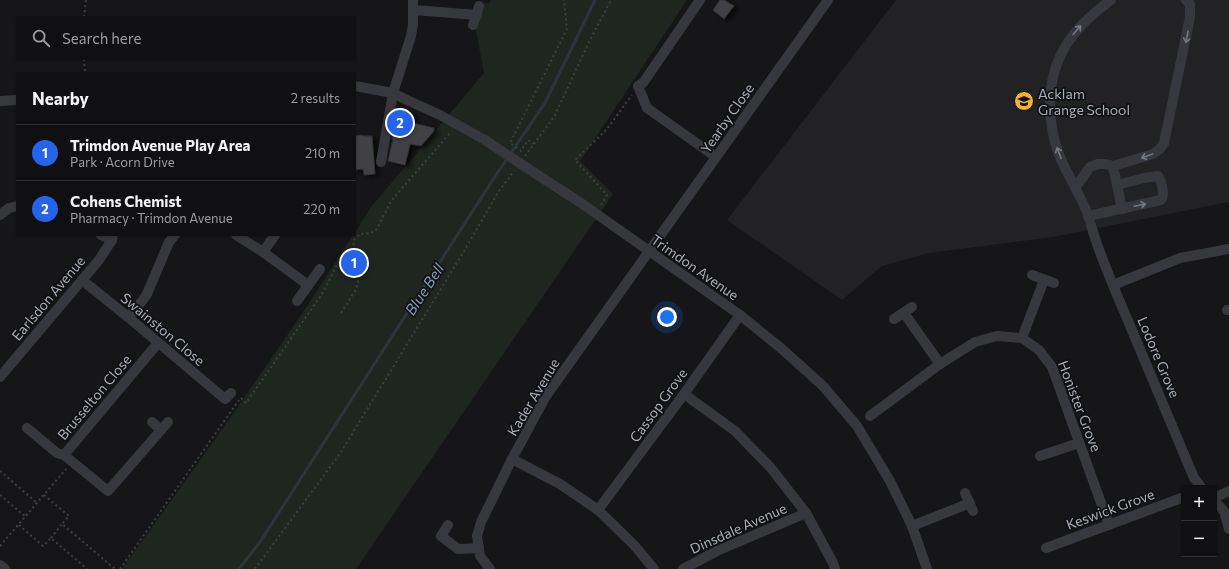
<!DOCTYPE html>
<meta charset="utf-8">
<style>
body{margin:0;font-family:Commissioner,sans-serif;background:#1e1e20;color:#f1f3f6}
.controls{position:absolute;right:12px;bottom:12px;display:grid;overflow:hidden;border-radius:0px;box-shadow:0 1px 3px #0004}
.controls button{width:36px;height:36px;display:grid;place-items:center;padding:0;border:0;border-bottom:1px solid #303032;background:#101012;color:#f1f3f6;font:20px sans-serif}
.you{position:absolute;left:667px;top:317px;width:14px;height:14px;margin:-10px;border:3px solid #fff;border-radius:50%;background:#1a73e8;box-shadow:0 0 0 6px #1a73e833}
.badge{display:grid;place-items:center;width:26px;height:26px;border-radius:50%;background:#2563eb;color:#fff;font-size:13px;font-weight:700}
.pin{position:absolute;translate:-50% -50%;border:2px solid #fff;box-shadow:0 1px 4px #0006}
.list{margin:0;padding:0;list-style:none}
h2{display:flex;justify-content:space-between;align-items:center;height:52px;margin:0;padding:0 16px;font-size:17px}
h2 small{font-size:13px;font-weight:400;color:#9c9d9f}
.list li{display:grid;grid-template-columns:26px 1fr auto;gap:12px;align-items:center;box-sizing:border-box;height:56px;padding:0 16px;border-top:1px solid #303032}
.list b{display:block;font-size:15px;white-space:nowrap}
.list p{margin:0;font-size:13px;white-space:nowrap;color:#9c9d9f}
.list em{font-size:13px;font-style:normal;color:#9c9d9f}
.icon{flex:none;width:22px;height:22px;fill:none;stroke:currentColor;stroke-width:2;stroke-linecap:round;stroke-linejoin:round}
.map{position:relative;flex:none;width:1229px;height:569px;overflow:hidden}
.search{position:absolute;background:#101012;box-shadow:0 1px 3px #0004;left:16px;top:16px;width:340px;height:44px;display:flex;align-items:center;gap:10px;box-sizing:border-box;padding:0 14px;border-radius:0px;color:#9c9d9f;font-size:15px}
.panel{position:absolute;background:#101012;box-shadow:0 1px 3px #0004;left:16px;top:72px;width:340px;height:164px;border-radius:0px}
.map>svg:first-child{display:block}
.built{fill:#222225}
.green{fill:#1e261f}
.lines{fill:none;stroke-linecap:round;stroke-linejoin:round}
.stream{stroke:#2c353c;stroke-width:3}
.building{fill:#404145;stroke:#303034;filter:url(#shadow)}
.path{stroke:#3d3f44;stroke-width:2;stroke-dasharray:2 3;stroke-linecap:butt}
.minor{stroke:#37383d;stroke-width:10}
.minor-bridge{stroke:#37383d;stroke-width:10}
.oneway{stroke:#757881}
.labels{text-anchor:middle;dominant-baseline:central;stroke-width:3.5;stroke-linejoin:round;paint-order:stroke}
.poi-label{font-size:14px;fill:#a8adb8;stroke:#111113;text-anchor:start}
.street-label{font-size:14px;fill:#a8adb8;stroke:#111113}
.water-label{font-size:15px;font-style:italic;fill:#7f9bb3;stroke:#111113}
</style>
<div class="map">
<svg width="1229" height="569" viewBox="0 0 1229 569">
<defs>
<filter id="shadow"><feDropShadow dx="4.5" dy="2.5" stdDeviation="2" flood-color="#0009"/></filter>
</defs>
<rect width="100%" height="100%" fill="#161618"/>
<!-- built -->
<path class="built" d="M896 0H1229V202L1053 237 929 253 882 266 842 300 727 220Z"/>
<!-- green -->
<path class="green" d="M491 0H687L580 161 613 194 356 569H122C201 459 281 349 353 235H355V233L371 207 484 73 476 31 484 3 489 4Z"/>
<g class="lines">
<!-- stream -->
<path class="stream" d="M239 569 260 542 494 178 545 103 595 0"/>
</g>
<!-- building -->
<g class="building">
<path d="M720 0H724L734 6 724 19 713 10Z"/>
<path d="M402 112 410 113 414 119 413 123 434 128V131L421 146 410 144 405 165 388 161 393 139H392L396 118Z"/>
<path d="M362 135 363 136H372L375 174 364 175 363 169 355 170V136Z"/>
</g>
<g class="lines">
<!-- path -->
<g class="path">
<path d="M84 17 86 0"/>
<path d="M84 59 85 73"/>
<path d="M534 144 528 140 521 151 510 143 567 29 564 0"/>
<path d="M525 156 554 117 590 40 611 0"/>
<path d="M601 205 607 195 575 160 607 129 632 95"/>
<path d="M341 313 355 291 362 270 361 265 353 247 354 240 360 234 371 233 377 229 391 201 451 132"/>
<path d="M241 398 246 403 322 294 337 265 345 254 354 250"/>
<path d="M0 471 37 503"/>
<path d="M0 495 26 517"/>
<path d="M44 495 69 516 62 524 115 569"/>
<path d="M19 525 43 546 51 538 87 569"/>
<path d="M51 538 62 524"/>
<path d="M0 546 66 469"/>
<path d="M120 569 239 400"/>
<path d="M255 569 341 452 464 251 499 191 514 171"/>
</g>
<!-- minor -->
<g class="minor">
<path d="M700 0 643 83 638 86 647 108 716 157"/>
<path d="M1111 0C1075 26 1051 55 1050 102 1050 119 1052 135 1058 152 1066 174 1080 193 1088 215 1090 221 1092 228 1094 235 1104 266 1118 297 1131 328 1152 378 1173 428 1194 478L1202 488"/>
<path d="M414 10 477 15"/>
<path d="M473 25 479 6"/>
<path d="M355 86 393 93 407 100 440 115 485 140"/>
<path d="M0 101 17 100"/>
<path d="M381 162 393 93 411 36 413 24V0"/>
<path d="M1113 166 1122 209"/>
<path d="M527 168 581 203 740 315 782 349 823 386 857 426 890 481 912 526 927 569"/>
<path d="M1075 188 1090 167 1098 164H1106L1113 166 1153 154 1160 149 1164 143 1190 17V4L1186 0"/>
<path d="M0 215 9 208 17 206"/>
<path d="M1088 216 1161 200C1165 194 1162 182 1158 176L1144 178 1117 185"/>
<path d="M101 235 112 240"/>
<path d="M236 235 263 252 308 285"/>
<path d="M263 252 275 235"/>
<path d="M1032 275 1054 283"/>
<path d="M82 280 128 317 225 399 231 393"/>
<path d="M1113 285 1180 258 1229 249"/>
<path d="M297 301 320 269"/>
<path d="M1227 310H1229"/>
<path d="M904 313 940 364"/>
<path d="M128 317 143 300 147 294 169 242 175 235"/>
<path d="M894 319 912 307"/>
<path d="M1022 338 1044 280"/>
<path d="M158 343 64 455 108 491 168 422"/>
<path d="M0 377 99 260 112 240 113 235"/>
<path d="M684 394 735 431 771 468 806 513 833 563 835 569"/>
<path d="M870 416 940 364 975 342 997 336 1022 338 1039 350 1052 367 1109 525"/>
<path d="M152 422 161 430"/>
<path d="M27 428 57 453 64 455"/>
<path d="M1040 456 1079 443"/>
<path d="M512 459 560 484 598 510 634 545 654 569"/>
<path d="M965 493 973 511"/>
<path d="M1214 498 1229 491"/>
<path d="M1214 500 1224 511 1229 529"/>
<path d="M598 510 684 394 740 315"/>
<path d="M448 525 441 536 458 549 479 548"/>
<path d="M912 526 970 503"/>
<path d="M1046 548 1184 497"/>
<path d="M0 565 5 569"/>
<path d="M490 569 480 556 477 536 481 522 512 459 546 396 828 0"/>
<path d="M683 569 717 551 806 513"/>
</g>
<!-- minor-bridge -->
<path class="minor-bridge" d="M485 140 527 168"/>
</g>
<!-- one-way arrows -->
<defs><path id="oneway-shaft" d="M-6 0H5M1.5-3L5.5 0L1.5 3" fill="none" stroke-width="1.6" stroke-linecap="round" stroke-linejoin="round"/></defs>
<g class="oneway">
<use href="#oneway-shaft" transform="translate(1077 30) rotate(-49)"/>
<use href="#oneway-shaft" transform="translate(1187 37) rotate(101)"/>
<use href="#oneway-shaft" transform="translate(1059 153) rotate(-111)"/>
<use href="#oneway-shaft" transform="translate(1147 156) rotate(160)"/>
<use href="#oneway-shaft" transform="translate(1140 205) rotate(-12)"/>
</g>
<!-- icons -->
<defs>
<symbol id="school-disc" viewBox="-11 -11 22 22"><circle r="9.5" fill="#f2b134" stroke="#111113"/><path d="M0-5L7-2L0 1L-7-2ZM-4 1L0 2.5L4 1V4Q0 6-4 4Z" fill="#111"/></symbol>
</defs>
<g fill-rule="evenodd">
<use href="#school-disc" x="1013" y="90" width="22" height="22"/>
</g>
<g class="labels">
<!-- poi labels -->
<g class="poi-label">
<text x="1038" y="93">Acklam<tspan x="1038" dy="16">Grange School</tspan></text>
</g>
<!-- street labels -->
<g class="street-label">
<text transform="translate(727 118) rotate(-55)">Yearby Close</text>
<text transform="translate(695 267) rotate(35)">Trimdon Avenue</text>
<text transform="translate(48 298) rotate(-50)">Earlsdon Avenue</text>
<text transform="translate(163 329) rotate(40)">Swainston Close</text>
<text transform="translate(1159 357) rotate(67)">Lodore Grove</text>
<text transform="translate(94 397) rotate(-50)">Brusselton Close</text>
<text transform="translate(533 397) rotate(-59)">Kader Avenue</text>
<text transform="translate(658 405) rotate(-54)">Cassop Grove</text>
<text transform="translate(1080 406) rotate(69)">Honister Grove</text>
<text transform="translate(1110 509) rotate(-20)">Keswick Grove</text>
<text transform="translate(738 528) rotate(-24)">Dinsdale Avenue</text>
</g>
<!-- water labels -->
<g class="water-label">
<text transform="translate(424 289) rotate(-57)">Blue Bell</text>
</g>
</g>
</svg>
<div class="controls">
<button>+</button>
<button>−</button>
</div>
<div class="you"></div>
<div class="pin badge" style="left:354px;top:263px">1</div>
<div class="pin badge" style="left:400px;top:123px">2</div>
<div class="search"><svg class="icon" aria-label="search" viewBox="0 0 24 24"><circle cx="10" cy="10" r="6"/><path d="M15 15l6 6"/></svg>Search here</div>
<section class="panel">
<h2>Nearby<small>2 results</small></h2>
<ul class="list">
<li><span class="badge">1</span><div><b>Trimdon Avenue Play Area</b><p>Park · Acorn Drive</p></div><em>210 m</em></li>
<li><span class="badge">2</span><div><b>Cohens Chemist</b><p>Pharmacy · Trimdon Avenue</p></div><em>220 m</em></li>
</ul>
</section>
</div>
